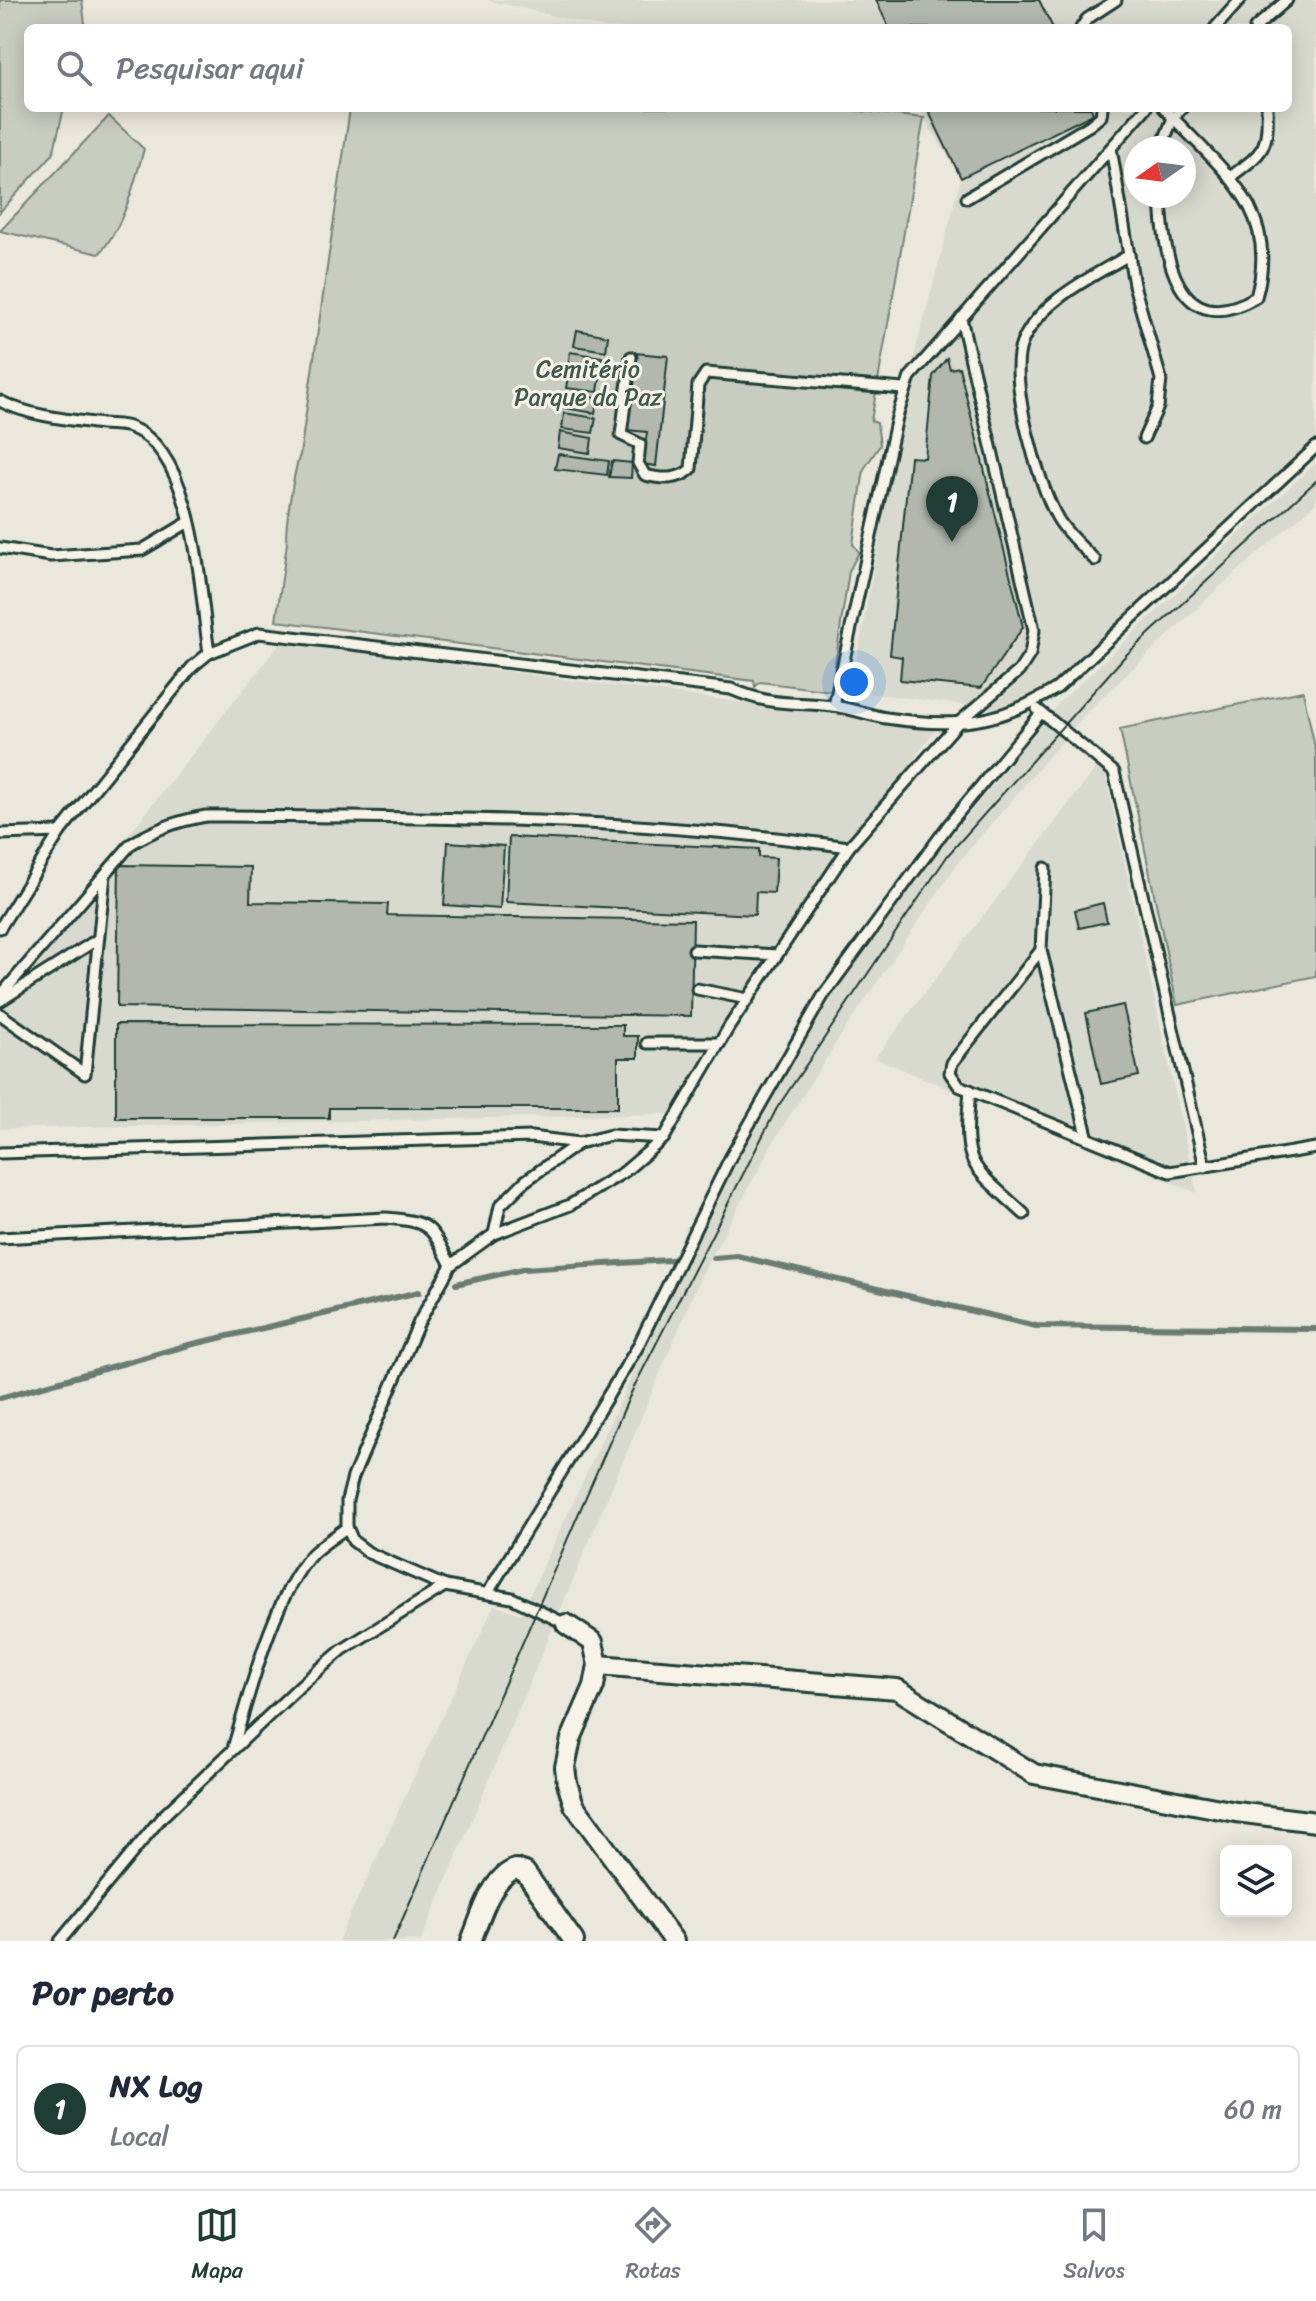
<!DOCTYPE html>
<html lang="pt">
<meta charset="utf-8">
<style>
body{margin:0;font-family:Sriracha,sans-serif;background:#f6f6f7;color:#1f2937}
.controls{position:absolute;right:24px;bottom:24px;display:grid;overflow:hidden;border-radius:12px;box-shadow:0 4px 20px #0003}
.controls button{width:72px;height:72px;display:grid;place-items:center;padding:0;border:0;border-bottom:2px solid #e0e1e3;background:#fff;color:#1f2937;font:40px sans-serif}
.compass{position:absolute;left:1124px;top:136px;width:72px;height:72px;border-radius:50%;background:#fff;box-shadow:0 4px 20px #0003;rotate:256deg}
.you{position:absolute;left:854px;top:682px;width:28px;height:28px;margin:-20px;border:6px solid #fff;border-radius:50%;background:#1a73e8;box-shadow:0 0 0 12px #1a73e833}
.badge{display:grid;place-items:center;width:52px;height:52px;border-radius:50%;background:#1f3d34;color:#fff;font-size:26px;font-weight:700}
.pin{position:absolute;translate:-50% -66px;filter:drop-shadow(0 2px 4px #0008)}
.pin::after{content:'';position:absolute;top:42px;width:28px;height:24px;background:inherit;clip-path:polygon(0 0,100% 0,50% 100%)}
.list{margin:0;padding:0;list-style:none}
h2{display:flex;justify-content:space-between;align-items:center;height:104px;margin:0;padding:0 32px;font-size:34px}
h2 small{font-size:26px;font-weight:400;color:#747a83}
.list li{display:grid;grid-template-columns:52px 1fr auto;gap:24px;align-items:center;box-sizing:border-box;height:128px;margin:0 16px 16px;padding:0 16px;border:2px solid #e0e1e3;border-radius:12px}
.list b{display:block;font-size:30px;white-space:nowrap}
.list p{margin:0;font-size:26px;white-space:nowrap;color:#747a83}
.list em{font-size:26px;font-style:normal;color:#747a83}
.icon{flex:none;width:44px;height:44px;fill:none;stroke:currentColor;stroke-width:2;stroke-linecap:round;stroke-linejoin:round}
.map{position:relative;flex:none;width:1316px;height:1941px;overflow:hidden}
.search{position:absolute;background:#fff;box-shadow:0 4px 20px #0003;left:24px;right:24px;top:24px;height:88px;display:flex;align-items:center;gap:20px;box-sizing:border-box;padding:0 28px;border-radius:12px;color:#747a83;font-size:30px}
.sheet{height:248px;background:#fff}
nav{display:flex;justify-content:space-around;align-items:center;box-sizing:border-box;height:112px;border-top:2px solid #e0e1e3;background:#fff;font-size:22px;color:#747a83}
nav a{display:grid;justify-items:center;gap:4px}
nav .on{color:#1f3d34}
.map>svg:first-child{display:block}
.built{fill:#d9dacf;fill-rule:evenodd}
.green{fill:#c8ccc1;stroke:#74847a;stroke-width:2}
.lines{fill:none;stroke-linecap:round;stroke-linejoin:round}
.stream{stroke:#6a7c72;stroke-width:6}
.building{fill:#b2b8ae;stroke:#1f3d34;stroke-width:2}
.service-casing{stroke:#1f3d34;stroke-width:15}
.minor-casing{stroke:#1f3d34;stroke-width:24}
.service{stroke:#f7f3e8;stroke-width:9}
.minor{stroke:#f7f3e8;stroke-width:18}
.tram{stroke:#1f3d34;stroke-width:2}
.labels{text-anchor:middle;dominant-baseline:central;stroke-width:6;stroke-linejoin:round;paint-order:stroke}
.park-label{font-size:24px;fill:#415a50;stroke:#f7f3e8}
</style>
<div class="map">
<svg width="1316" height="1941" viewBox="0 0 1316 1941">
<rect width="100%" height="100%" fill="#eae8dd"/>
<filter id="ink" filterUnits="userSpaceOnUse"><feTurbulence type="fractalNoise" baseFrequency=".0125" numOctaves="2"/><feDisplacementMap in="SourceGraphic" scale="16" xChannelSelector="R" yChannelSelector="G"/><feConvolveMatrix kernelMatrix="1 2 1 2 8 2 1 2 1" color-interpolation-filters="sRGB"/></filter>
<g filter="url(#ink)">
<!-- built -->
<g class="built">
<path d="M486 0H1316V445L1037 714 851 691 907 383 961 178 918 108H1288V28H605ZM1136 148H1184V196H1136Z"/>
<path d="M1316 462V503L1213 593 1087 712 958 863 838 1040 774 1141 701 1276 421 1941H338L494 1605 521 1614 708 1212 839 984 903 895 1061 701Z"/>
<path d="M281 642 936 728 669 1114 0 1129V997Z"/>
<path d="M1102 760 1197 1193 875 1058Z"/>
</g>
<!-- green -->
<g class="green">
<path d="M0 0H82L85 24 84 28H28V108H64L53 154 0 212Z"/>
<path d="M350 108H834L924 118 871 421 877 423 880 445 864 469 853 544 859 552 849 571 831 691 760 682 755 687 754 681 276 621 287 543C283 534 295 466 300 455Z"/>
<path d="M109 116 144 149C134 184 124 227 99 254L0 231Z"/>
<path d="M1303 691 1316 752V976L1177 1005 1120 729Z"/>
</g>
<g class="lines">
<!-- stream -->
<g class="stream">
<path d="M714 1258 737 1256 1036 1326 1316 1329"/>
<path d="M456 1284 523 1269 686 1259"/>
<path d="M0 1398 189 1345 419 1292"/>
</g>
</g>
<!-- building -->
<g class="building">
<path d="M876 0H1039L1053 28H889Z"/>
<path d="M927 108H1091L1093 114 961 178Z"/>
<path d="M577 330 608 336 606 351 574 346Z"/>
<path d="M570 352 602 357 599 372 568 368Z"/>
<path d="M635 353 668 356 656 466 643 464 647 432 627 430Z"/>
<path d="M947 358 950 369 959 367 1023 627 981 688 900 680 902 657 890 655 910 457 925 458 933 376Z"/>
<path d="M569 372 600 378 598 392 566 388Z"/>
<path d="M566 392 598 398 595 413 564 408Z"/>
<path d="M564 413 596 418 593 433 562 429Z"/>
<path d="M560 432 592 438 590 453 558 448Z"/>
<path d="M558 454 609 461 607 475 555 469Z"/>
<path d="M612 461 632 463 631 478 609 477Z"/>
<path d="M509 837 759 849V857L776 858 774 893 756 892 755 915 506 902Z"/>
<path d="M448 842 504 846 500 909 444 905Z"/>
<path d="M119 865 251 867 250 902 388 904 387 915 693 920 691 1016 117 1007Z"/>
<path d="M1103 903 1107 922 1079 928 1075 910Z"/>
<path d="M1123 1005 1139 1076 1101 1084 1086 1013Z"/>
<path d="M116 1024 623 1025V1036H638V1058H618V1108H329V1118H116Z"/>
</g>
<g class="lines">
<defs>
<g id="service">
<path d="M1081 28 1087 19 1116 0"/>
<path d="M1215 28 1240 0"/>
<path d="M1255 28 1287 0"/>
<path d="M1111 148 1134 285 1161 379 1158 407 1144 438"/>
<path d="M1161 148 1173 118 1182 108"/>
<path d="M1229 178C1262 153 1269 151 1267 108"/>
<path d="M1161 196C1163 254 1177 343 1256 297 1282 207 1218 168 1164 108"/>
<path d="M967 198 1090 125 1101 116 1102 108"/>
<path d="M631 357 621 435 640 444 638 463 645 475C661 479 678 481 691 469L698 385 706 373 904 389"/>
<path d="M0 401C28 416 70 420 102 424 111 425 124 424 132 428 196 453 200 594 209 653"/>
<path d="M0 548 51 556 142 550 189 522"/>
<path d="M1095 560C1083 548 1067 534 1058 519 1039 486 1007 379 1022 343 1039 301 1092 277 1129 255"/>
<path d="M834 706 897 417 910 377 1146 108"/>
<path d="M1037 709 1114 772 1205 1167"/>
<path d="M0 834 60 832"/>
<path d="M0 928 60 832 192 667 209 653 259 633 731 689C774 707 789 701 832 706 851 708 868 715 886 718 954 728 999 725 1057 688L1316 447"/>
<path d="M694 950 777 955"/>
<path d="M1041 950 1045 868"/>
<path d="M697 989 748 999"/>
<path d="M0 996 131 844C156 829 177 821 206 816 421 817 635 817 849 847"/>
<path d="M0 1001 98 939"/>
<path d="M0 1014 85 1074 105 875"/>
<path d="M647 1043H720"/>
<path d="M970 1090C963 1168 968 1162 1024 1214"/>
<path d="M1088 1139 1041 950 952 1063 950 1073 959 1086 1170 1172 1316 1148"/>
<path d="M0 1153 531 1137 579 1143"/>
<path d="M494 1234 500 1206 525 1181 579 1143 611 1135 664 1138"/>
<path d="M0 1238 386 1218C431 1222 430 1225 451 1265"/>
<path d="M489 1591 637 1348 730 1158 823 996 950 823 1041 713"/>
<path d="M566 1624 512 1598 445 1586 369 1553 353 1541 347 1527V1500L353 1477 419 1322 451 1265 494 1234 570 1205 624 1172 664 1138 729 1027 849 847 957 724 1019 671 1030 654 1034 630 961 318"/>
<path d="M234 1745C250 1691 274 1596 312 1554 322 1544 336 1536 347 1527"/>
<path d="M60 1941 161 1818 301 1685 342 1650 445 1586"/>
</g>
<g id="minor">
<path d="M566 1624 593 1642 598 1665 594 1686 571 1739 565 1767 567 1783 574 1805 674 1941"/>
<path d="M598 1665 897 1689 1034 1774 1236 1812 1316 1822"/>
<path d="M471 1941C480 1920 491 1876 516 1869L525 1872 574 1941"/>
</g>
</defs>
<!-- service casing -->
<use href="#service" class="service-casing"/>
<!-- minor casing -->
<use href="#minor" class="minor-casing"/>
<!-- service -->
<use href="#service" class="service"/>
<!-- minor -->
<use href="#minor" class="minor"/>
<!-- tram -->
<path class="tram" d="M393 1941 631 1393 777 1108 948 855 1126 655 1316 481"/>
</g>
</g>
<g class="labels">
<!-- park labels -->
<g class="park-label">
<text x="588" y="369">Cemitério<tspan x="588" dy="28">Parque da Paz</tspan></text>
</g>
</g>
</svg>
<div class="controls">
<button><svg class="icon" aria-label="layers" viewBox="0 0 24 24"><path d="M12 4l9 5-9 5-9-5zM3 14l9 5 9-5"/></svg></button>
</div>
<svg class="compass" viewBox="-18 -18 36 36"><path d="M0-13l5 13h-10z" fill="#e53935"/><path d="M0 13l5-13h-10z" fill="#747a83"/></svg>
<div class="you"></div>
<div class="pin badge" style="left:952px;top:542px">1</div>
<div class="search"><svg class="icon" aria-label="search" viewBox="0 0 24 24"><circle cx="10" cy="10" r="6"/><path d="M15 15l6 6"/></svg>Pesquisar aqui</div>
</div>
<section class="sheet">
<h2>Por perto<small></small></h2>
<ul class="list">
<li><span class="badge">1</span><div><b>NX Log</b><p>Local</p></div><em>60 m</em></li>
</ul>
</section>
<nav>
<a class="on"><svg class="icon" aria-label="map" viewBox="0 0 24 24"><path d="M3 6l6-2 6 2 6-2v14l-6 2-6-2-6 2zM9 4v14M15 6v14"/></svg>Mapa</a>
<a><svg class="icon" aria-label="directions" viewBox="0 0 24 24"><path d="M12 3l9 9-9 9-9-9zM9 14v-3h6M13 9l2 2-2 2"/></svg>Rotas</a>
<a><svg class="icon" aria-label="saved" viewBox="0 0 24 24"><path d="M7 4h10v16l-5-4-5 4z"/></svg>Salvos</a>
</nav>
